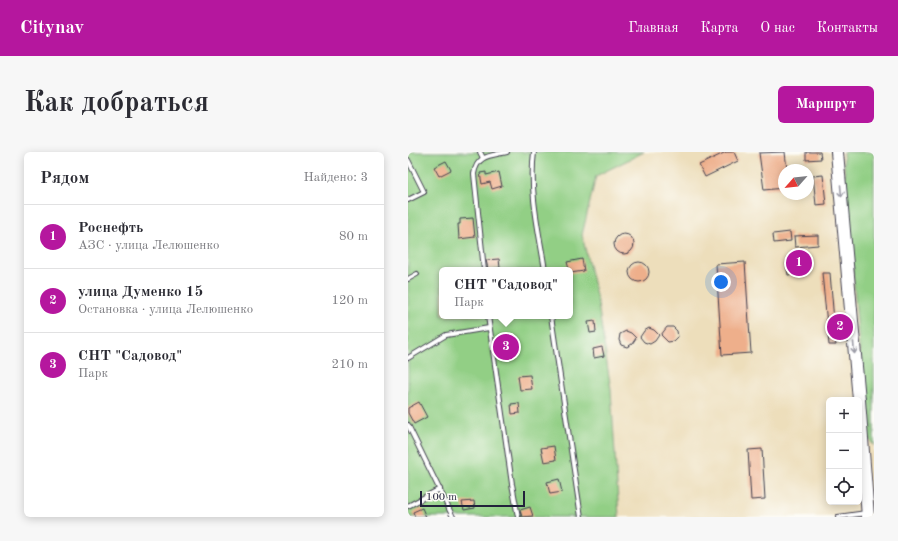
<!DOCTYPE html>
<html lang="ru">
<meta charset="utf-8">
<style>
body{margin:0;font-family:"Old Standard TT",serif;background:#f7f7f7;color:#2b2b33}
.controls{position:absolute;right:12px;bottom:12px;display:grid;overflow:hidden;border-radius:6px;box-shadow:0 2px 10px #0003}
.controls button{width:36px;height:36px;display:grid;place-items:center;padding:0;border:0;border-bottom:1px solid #e1e1e2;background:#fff;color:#2b2b33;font:20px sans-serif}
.compass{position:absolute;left:370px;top:12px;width:36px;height:36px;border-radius:50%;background:#fff;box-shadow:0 2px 10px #0003;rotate:243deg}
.scale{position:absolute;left:12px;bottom:10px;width:105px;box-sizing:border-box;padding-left:4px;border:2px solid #22223b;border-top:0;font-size:11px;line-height:14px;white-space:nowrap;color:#22223b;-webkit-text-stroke:3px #fdfcf7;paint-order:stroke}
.you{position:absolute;left:313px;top:130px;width:14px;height:14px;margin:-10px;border:3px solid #fff;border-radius:50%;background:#1a73e8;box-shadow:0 0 0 6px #1a73e833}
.badge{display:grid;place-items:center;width:26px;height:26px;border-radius:50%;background:#b5179e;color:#fff;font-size:13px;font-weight:700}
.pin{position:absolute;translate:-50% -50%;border:2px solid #fff;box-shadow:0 1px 4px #0006}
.popup{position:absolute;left:31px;top:115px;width:134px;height:52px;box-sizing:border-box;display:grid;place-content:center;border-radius:6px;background:#fff;filter:drop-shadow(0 1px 3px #0005);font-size:13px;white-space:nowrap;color:#7c7c81}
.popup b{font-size:15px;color:#2b2b33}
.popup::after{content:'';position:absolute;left:50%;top:100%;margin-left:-8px;border:8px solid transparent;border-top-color:#fff}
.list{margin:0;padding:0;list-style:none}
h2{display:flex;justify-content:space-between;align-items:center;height:52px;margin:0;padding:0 16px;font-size:17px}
h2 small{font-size:13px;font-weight:400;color:#7c7c81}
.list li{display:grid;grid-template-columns:26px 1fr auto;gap:12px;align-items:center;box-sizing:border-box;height:64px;padding:0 16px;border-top:1px solid #e1e1e2}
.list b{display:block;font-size:15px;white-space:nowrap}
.list p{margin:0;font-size:13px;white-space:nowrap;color:#7c7c81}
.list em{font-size:13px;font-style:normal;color:#7c7c81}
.icon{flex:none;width:22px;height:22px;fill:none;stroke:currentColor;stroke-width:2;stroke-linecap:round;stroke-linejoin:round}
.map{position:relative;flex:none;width:466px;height:365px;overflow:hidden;border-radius:6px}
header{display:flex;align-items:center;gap:24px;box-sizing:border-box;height:56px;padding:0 20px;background:#b5179e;color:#fff}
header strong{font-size:19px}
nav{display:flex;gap:22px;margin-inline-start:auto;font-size:14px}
.intro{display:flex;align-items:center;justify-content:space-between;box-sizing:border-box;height:96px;padding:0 24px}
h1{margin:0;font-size:28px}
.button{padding:10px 18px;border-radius:6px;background:#b5179e;color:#fff;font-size:14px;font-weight:700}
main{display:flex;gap:24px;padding:0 24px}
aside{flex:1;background:#fff;border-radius:6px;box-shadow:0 2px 10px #0003}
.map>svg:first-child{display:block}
.green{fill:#92cf85;stroke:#5a7860;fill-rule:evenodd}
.building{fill:#eeaf8b}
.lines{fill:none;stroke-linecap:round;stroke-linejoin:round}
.lane-casing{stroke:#403e4e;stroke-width:6}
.secondary-casing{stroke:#403e4e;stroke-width:14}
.lane{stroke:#fff;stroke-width:4}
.secondary{stroke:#fff;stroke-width:12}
.oneway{stroke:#9c9ca7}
</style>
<header>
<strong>Citynav</strong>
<nav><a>Главная</a><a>Карта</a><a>О нас</a><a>Контакты</a></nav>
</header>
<div class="intro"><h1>Как добраться</h1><a class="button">Маршрут</a></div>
<main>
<aside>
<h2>Рядом<small>Найдено: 3</small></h2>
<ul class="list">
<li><span class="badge">1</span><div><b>Роснефть</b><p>АЗС · улица Лелюшенко</p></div><em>80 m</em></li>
<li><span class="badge">2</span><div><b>улица Думенко 15</b><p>Остановка · улица Лелюшенко</p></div><em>120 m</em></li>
<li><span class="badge">3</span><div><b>СНТ &quot;Садовод&quot;</b><p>Парк</p></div><em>210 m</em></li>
</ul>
</aside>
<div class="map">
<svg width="466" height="365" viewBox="0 0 466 365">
<rect width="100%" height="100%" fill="#fdfcf7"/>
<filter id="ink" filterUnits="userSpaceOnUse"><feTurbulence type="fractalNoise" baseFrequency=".025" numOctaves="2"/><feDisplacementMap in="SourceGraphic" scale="8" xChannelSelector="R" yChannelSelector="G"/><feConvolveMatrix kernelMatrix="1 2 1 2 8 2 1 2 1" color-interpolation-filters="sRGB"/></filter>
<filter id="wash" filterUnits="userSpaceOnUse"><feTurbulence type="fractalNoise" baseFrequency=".012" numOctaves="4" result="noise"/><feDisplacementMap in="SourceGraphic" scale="16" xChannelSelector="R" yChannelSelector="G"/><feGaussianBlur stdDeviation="0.9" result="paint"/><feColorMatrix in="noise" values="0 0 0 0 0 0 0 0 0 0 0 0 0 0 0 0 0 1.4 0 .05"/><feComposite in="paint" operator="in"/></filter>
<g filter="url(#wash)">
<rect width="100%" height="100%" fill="#eddebb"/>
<!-- green -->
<g class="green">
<path d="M0 0H236L188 24 174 83 190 152 203 238 211 365H0ZM34 118H162V164H34Z"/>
<path d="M435 0H466V294L461 287 458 278Z"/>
</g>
<g id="blocks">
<!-- building -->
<g class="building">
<path d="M318 0H326L330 9 297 25 291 13Z"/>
<path d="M377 0 379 18H376V36L356 38 351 1Z"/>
<path d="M398 0H412L413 7 398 8Z"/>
<path d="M38 9 43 18 31 24 26 15Z"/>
<path d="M78 20V23L91 20 94 34 84 37 82 30 74 32 72 21Z"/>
<path d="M415 23 418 52 408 53 405 24Z"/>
<path d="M65 66 67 85 51 87 50 72H52V67Z"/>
<path d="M382 80 383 89 366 91 365 82Z"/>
<circle cx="216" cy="92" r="10"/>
<path d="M410 83V93L387 95 386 84Z"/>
<path d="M91 107 92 116 80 117 78 108Z"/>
<path d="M174 107 176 119 162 121 159 110Z"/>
<path d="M397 109 398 121 380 123 378 111Z"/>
<path d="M337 110 343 201 314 203 308 112Z"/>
<circle cx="231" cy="120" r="10"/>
<path d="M414 121H422L428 193H421Z"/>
<path d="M187 169 188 180 182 181 180 170Z"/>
<path d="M259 175H265L269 179 270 185 266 189 260 190 253 183Z"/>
<path d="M241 176 246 178 251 183 247 189 242 192 236 190 232 185 236 179Z"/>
<path d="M218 179 223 181 228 186 224 192 219 195 213 193 211 188 212 182Z"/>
<path d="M194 195 196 204 186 206 185 197Z"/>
<path d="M122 223 124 237 112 238 110 224Z"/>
<path d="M11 250 19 265 6 272 0 261V256Z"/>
<path d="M111 251 112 261 104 262 103 252Z"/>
<path d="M146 294 148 308 136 310 133 296Z"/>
<path d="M354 297 357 347 343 348 340 298Z"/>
<path d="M151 327 154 340 142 342 139 330Z"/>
<path d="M66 349 67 356 56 358 54 350Z"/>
<path d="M122 355 125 364 114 365 112 358Z"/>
<path d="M14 356 18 365H7L5 360Z"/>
</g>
</g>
</g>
<g filter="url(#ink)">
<use href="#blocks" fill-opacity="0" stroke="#403e4e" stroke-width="1"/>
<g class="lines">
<defs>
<g id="lane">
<path d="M72 0 75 6"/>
<path d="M126 0C121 39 131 80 137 118"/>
<path d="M0 8 16 40 0 48"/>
<path d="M76 118 66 22C69 3 82 4 99 0"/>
<path d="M0 127 9 122"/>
<path d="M80 164 104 332 110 365"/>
<path d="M143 164 173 365"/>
<path d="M0 206 38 183 81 176"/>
<path d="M0 273 45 365"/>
<path d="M0 354 32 337"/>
<path d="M430 365 458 361"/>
</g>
<g id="secondary">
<path d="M429 0 451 248"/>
<path d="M451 248 460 365"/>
</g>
</defs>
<!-- lane casing -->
<use href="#lane" class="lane-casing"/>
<!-- secondary casing -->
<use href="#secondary" class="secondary-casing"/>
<!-- lane -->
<use href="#lane" class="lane"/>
<!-- secondary -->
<use href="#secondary" class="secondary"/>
</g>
<!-- one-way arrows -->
<defs><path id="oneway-shaft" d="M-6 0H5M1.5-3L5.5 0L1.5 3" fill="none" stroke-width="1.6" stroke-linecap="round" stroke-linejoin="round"/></defs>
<g class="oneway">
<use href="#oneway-shaft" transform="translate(433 39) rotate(85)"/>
<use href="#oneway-shaft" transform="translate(446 196) rotate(85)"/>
</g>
</g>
</svg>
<div class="controls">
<button>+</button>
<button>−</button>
<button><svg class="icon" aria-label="locate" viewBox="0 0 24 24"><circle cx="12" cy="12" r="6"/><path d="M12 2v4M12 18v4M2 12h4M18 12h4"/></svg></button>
</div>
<svg class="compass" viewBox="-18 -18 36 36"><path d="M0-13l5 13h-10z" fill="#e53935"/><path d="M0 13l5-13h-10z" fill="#7c7c81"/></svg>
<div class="scale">100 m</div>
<div class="you"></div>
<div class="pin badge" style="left:391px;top:111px">1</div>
<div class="pin badge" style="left:432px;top:175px">2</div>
<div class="pin badge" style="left:98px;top:195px">3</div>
<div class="popup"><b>СНТ &quot;Садовод&quot;</b>Парк</div>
</div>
</main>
